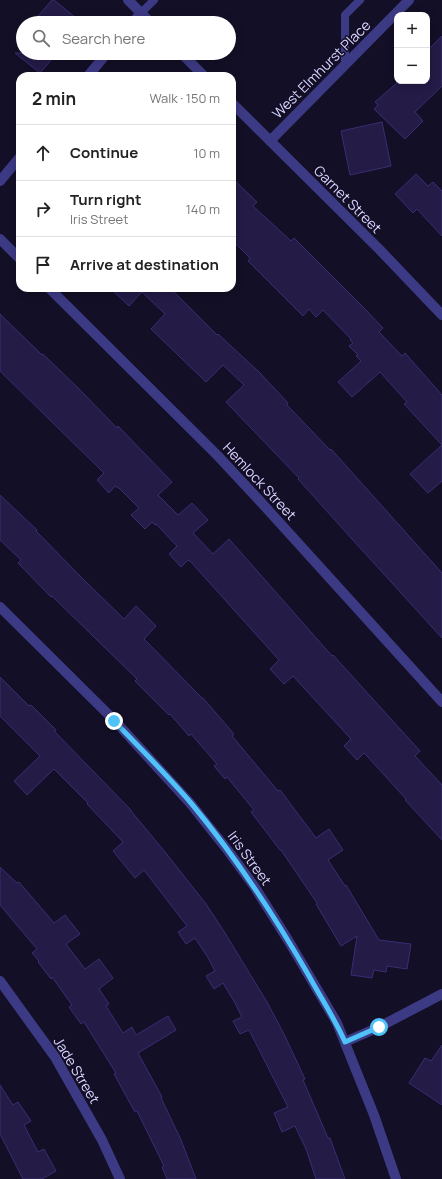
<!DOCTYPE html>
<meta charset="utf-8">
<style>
body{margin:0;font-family:Manrope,sans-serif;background:#f6f6f6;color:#222}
.controls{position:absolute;right:12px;top:12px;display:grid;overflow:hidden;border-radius:8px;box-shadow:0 2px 10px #0003}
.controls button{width:36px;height:36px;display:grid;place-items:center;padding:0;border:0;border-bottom:1px solid #e0e0e0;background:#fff;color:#222;font:20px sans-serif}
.stop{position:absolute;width:12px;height:12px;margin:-9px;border:3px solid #4fc3f7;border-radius:50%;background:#fff}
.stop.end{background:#4fc3f7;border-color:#fff;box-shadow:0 1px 4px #0008}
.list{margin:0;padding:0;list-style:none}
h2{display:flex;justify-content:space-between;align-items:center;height:52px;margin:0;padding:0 16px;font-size:17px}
h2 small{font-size:13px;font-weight:400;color:#767676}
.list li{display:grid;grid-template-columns:26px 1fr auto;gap:12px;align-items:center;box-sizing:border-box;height:56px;padding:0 16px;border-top:1px solid #e0e0e0}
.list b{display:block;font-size:15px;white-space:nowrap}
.list p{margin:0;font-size:13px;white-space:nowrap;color:#767676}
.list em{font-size:13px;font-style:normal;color:#767676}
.icon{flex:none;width:22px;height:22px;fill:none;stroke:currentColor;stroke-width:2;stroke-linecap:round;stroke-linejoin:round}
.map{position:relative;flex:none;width:442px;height:1179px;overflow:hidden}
.search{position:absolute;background:#fff;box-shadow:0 2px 10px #0003;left:16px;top:16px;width:220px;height:44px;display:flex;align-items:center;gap:10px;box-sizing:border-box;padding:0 14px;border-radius:22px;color:#767676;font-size:15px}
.panel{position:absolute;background:#fff;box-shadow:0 2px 10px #0003;left:16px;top:72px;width:220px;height:220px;border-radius:12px}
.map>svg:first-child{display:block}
.building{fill:#241b47;stroke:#3b2d73}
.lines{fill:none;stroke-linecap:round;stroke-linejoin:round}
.lane{stroke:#3d3a85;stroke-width:8}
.street{stroke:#3d3a85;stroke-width:10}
.route{stroke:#4fc3f7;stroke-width:5}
.labels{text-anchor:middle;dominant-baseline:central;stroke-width:3;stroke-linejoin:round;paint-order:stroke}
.street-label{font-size:14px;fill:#d9d4ff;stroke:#130f26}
</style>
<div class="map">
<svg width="442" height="1179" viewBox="0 0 442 1179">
<rect width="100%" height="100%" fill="#130f26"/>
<!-- building -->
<g class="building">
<path d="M52 0H54L82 23H32Z"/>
<path d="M442 36V86L415 112 423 121 405 139 374 109 378 105 375 102 399 81H427V51Z"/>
<path d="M15 53H57L40 73Z"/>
<path d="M382 122 391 166 350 175 341 131Z"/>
<path d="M416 174 428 186 433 182 442 191V236L417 209 413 213 395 194Z"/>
<path d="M232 178 257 202 253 206 291 241 294 238 363 307 383 328 379 332 402 356 405 353 442 395V481L428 493 410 474 442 445 404 404 407 402 380 372 352 397 338 382 361 361 356 356 358 355 349 346 353 343 350 340 351 339 323 310 316 317 309 309 303 316 248 261 250 258 232 240Z"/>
<path d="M110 288H170L217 335 218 334 259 372 288 403 287 405 330 450 331 449 442 573V638L352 539 298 479 299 478 226 402 244 385 223 365 206 382 151 329 165 314 142 292 129 306Z"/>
<path d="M0 314 42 355 43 354 80 390 117 428 118 426 172 482 158 495 178 515 192 503 208 520 193 533 213 554 229 539 332 656 333 655 420 751 415 756 442 785V840L405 800 406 799 366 755 364 753 357 760 344 746 351 739 293 676 284 684 270 669 279 660 190 561 188 560 181 567 169 554 177 546 156 524 155 525 152 522 145 529 131 515 139 508 119 488H118L115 486 109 493 97 480 104 473 0 371Z"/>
<path d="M0 495 37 530 36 531 83 579 124 619 136 606 156 626 144 639 202 698H203L234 734 232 736 278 791 280 790 316 838 329 829 343 850 328 860 345 886 346 885 379 940 411 944 407 969 387 966 386 972 374 970 372 978 351 975 357 936 341 946 316 904 317 903 281 850H280L251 812 254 810 227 777 225 779 214 766 217 764 191 734 189 736 170 714 169 715 135 681 137 679 52 596 51 597 18 563 21 560 0 540Z"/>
<path d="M0 677 29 706 31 705 56 730 54 731 131 810V811L165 852 206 904 225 933 267 1002 283 1032 305 1079 303 1080 328 1138H330L345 1179H316L306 1149 295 1126 282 1132 274 1113 288 1107 249 1030 240 1034 233 1021 242 1017 235 1003 223 983 214 989 206 976 215 971 207 956 195 938 186 944 178 932 187 926 144 870 135 878 113 851 123 842 87 804 88 803 54 769 27 795 14 781 40 756 0 716Z"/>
<path d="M0 867 17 883 19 882 54 923 65 915 80 934 66 944 85 969 99 959 113 978 99 989 109 1004 106 1006 123 1033 132 1027 136 1035 168 1016 176 1030 138 1053 162 1097 161 1098 181 1140 196 1179H167L162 1167 164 1166 137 1111 135 1112 114 1074 116 1073 84 1022 81 1024 69 1007 72 1005 52 977 51 979 38 962 39 961 32 953 37 949 0 905Z"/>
<path d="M442 1045V1105L409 1083 425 1058 431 1061Z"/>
<path d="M0 1085 13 1105 18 1102 31 1121 24 1125 38 1152 44 1149 56 1171 42 1179H23L0 1134Z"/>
</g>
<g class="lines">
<!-- lane -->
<g class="lane">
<path d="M141 13 154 0"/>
<path d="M345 64V15L360 0"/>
</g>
<!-- street -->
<g class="street">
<path d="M128 0 151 23"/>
<path d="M132 23 141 13"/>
<path d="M181 53 204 76"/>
<path d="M88 76 107 53"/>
<path d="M232 103 379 249 442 315"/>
<path d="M270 141 409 0"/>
<path d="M0 181 20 157"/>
<path d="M0 239 20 259"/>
<path d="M49 288 218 456 259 500 442 702"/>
<path d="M0 607 115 721 190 803 229 852 254 886 288 940 337 1023 374 1115 396 1179"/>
<path d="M0 981 55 1057 102 1140 120 1179"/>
<path d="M345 1042 379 1027 442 994"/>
</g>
</g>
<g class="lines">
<!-- route -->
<path class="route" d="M114 721C140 748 167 775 191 803 236 857 274 915 309 976 321 998 335 1019 345 1042L379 1027"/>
</g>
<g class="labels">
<!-- street labels -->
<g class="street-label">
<text transform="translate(321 69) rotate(-45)">West Elmhurst Place</text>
<text transform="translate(348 199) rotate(45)">Garnet Street</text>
<text transform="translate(260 481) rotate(47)">Hemlock Street</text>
<text transform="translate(250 858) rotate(54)">Iris Street</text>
<text transform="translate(77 1070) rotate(59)">Jade Street</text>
</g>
</g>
</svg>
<div class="controls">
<button>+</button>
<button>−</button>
</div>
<div class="stop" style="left:379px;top:1027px"></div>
<div class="stop end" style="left:114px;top:721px"></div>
<div class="search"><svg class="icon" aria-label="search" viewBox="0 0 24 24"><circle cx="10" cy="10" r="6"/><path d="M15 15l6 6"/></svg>Search here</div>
<section class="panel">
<h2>2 min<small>Walk · 150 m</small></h2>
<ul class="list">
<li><svg class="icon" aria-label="ahead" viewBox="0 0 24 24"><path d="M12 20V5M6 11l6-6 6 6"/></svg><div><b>Continue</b></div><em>10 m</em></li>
<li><svg class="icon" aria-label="right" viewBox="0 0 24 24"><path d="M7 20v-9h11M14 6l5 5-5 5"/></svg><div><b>Turn right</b><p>Iris Street</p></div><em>140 m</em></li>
<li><svg class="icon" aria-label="arrive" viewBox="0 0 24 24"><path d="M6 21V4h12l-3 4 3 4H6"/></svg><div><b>Arrive at destination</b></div></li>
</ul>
</section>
</div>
